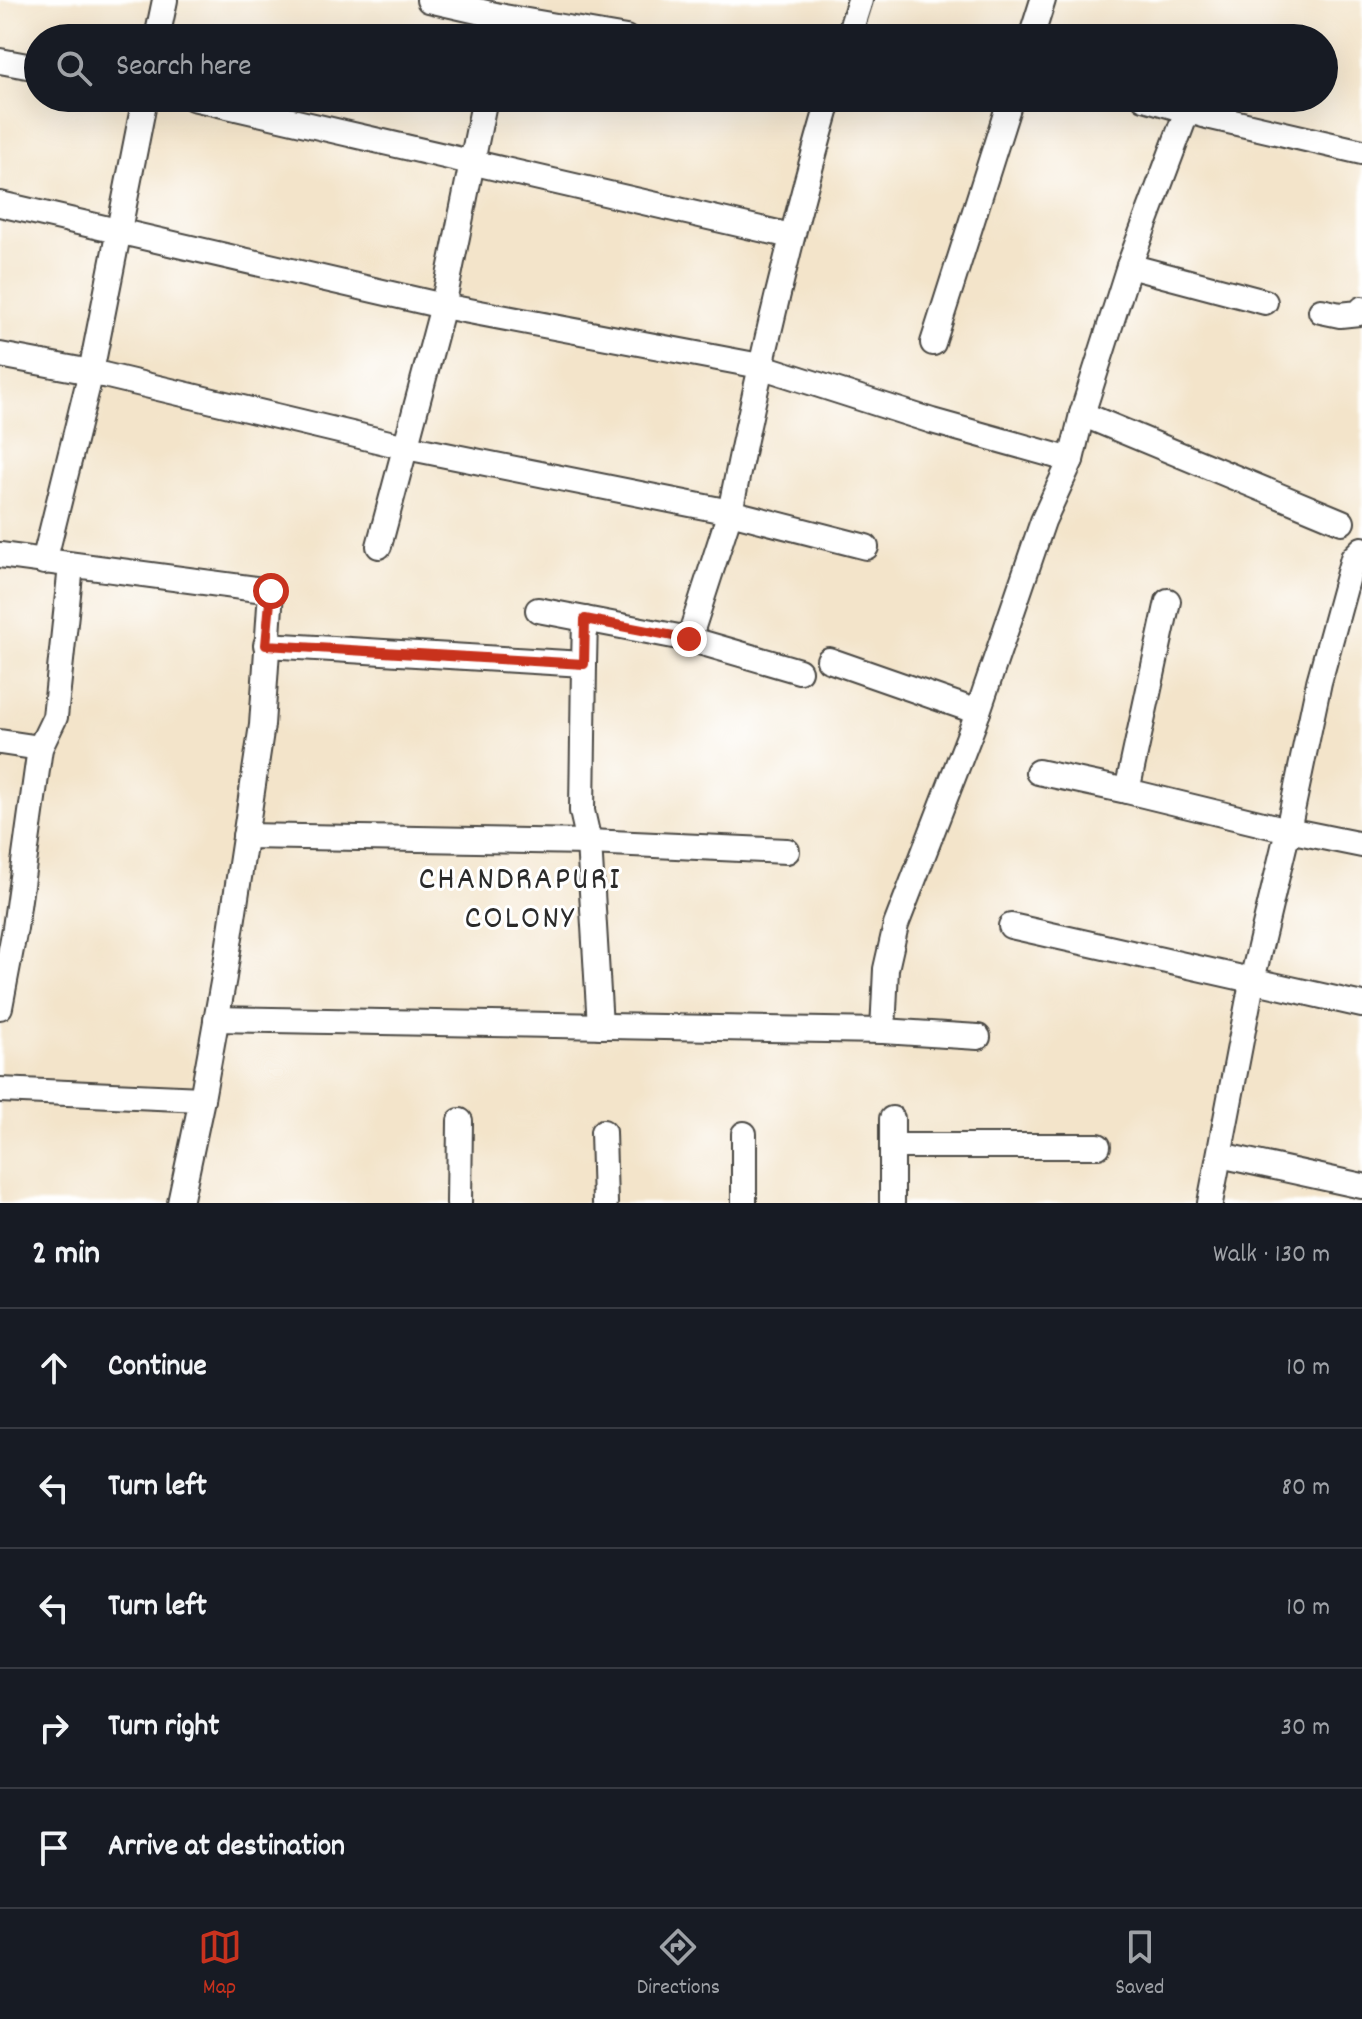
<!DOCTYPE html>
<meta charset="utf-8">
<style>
body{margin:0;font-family:Dekko,sans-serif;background:#20242c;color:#f1f3f6}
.stop{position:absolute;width:24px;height:24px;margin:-18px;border:6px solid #c8321e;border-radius:50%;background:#fff}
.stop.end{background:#c8321e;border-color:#fff;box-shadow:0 2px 8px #0008}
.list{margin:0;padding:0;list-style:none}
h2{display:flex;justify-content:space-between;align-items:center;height:104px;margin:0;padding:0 32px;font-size:34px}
h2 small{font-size:26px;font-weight:400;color:#9ea1a6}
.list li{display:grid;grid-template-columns:52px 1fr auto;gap:24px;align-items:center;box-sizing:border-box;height:120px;padding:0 32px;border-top:2px solid #363941}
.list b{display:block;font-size:30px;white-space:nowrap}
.list em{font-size:26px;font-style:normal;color:#9ea1a6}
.icon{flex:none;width:44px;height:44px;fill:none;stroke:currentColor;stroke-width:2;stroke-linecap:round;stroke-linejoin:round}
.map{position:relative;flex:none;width:1362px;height:1203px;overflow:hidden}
.search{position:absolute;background:#171b24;box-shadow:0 8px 32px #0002;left:24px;right:24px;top:24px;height:88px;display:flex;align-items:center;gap:20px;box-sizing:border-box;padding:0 28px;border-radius:44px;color:#9ea1a6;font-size:30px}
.sheet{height:704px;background:#171b24}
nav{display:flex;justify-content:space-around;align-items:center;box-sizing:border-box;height:112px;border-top:2px solid #363941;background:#171b24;font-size:22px;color:#9ea1a6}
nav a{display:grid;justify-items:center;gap:4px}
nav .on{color:#c8321e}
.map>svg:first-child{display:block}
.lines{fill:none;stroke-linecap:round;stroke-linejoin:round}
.street-casing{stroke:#494743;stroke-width:28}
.street{stroke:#fff;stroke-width:24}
.route{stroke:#c8321e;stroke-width:10}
.labels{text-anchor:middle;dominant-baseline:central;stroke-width:6;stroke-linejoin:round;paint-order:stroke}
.neighbourhood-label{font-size:34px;letter-spacing:2px;fill:#2b2b2b;stroke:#fff}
</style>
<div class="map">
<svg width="1362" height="1203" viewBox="0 0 1362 1203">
<rect width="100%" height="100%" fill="#fff"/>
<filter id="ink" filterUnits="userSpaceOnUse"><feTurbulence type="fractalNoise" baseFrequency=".0125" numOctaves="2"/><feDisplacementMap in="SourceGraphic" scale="16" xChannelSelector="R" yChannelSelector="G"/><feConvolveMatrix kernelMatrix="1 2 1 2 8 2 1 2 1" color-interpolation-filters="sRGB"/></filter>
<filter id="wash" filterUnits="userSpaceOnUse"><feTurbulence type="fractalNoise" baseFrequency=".006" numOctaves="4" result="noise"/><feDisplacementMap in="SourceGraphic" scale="32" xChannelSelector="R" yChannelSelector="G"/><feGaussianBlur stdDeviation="1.8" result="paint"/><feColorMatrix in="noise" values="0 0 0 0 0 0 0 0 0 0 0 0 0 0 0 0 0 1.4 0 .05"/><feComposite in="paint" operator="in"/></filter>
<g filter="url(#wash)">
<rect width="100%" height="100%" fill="#f3e4ca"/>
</g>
<g filter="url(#ink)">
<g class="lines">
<defs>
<g id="street">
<path d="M429 0 504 17 626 38"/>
<path d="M157 38 165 0"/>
<path d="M848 38 860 0"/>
<path d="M1031 38 1043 0"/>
<path d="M0 61 38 68"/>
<path d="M193 98 791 236"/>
<path d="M1144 98 1207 116 1362 152"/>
<path d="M0 204 443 306 760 366 932 421 1071 460"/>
<path d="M1129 266 1265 302"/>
<path d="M1321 311 1340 315 1359 313 1362 309"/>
<path d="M933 343 1011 98"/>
<path d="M0 355 91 372 406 447 730 512C758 372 790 235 830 98"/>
<path d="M1082 414 1342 522"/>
<path d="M379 546 443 306 485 98"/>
<path d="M1362 549 1353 558 1319 682 1288 830 1362 845"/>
<path d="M0 555 271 591 262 725 224 977 202 1099 180 1203"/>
<path d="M44 562 91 372 145 98"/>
<path d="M1168 601 1127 791 1288 830 1254 972 1210 1203"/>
<path d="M538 610 585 619"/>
<path d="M689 639 799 671"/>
<path d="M266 645 584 664 582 811 589 842 600 1026"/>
<path d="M829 660 978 712"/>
<path d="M584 664 585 619 689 639 730 512 866 547"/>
<path d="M0 742 40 748"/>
<path d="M1038 772 1127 791"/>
<path d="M245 836 589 842 787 851"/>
<path d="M1011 926 1362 1005"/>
<path d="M0 1007 15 928 40 748 55 717 71 566"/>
<path d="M216 1019 883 1031 978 1037"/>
<path d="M883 1031 886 969 896 925 974 723 1043 521 1071 460 1082 414 1129 266 1187 111"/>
<path d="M0 1090 202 1099"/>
<path d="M892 1119V1203"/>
<path d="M603 1132 605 1203"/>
<path d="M744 1134V1203"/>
<path d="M892 1146H1098"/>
<path d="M1220 1155 1362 1186"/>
<path d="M459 1203 460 1121"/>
</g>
</defs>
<!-- street casing -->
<use href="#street" class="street-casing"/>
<!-- street -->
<use href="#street" class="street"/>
</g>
</g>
<g class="lines" filter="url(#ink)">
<!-- route -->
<path class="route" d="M271 591 266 645 584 664 585 619 689 639"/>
</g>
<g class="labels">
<!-- neighbourhood labels -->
<g class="neighbourhood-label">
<text x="520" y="881">CHANDRAPURI<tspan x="520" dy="39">COLONY</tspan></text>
</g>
</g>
</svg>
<div class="stop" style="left:271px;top:591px"></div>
<div class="stop end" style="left:689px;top:639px"></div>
<div class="search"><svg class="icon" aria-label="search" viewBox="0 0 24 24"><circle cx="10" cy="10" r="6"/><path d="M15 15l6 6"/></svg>Search here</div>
</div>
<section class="sheet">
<h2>2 min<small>Walk · 130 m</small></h2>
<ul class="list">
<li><svg class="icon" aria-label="ahead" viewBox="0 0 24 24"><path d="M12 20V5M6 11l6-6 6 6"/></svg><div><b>Continue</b></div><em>10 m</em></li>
<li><svg class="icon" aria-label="left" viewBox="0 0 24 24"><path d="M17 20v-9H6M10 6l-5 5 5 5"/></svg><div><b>Turn left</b></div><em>80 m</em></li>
<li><svg class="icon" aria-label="left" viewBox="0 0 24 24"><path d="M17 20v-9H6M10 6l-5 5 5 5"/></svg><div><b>Turn left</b></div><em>10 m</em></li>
<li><svg class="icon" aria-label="right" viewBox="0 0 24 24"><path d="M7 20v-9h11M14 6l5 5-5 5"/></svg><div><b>Turn right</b></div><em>30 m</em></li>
<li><svg class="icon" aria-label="arrive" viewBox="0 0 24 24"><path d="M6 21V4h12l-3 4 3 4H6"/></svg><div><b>Arrive at destination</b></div></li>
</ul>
</section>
<nav>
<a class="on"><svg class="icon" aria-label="map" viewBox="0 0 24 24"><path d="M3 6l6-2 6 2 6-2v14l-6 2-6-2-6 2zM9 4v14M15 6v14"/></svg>Map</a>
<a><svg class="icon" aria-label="directions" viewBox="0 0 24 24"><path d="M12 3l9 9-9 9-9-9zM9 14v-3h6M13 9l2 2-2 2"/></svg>Directions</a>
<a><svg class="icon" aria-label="saved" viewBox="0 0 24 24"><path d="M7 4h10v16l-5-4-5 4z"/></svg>Saved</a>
</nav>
